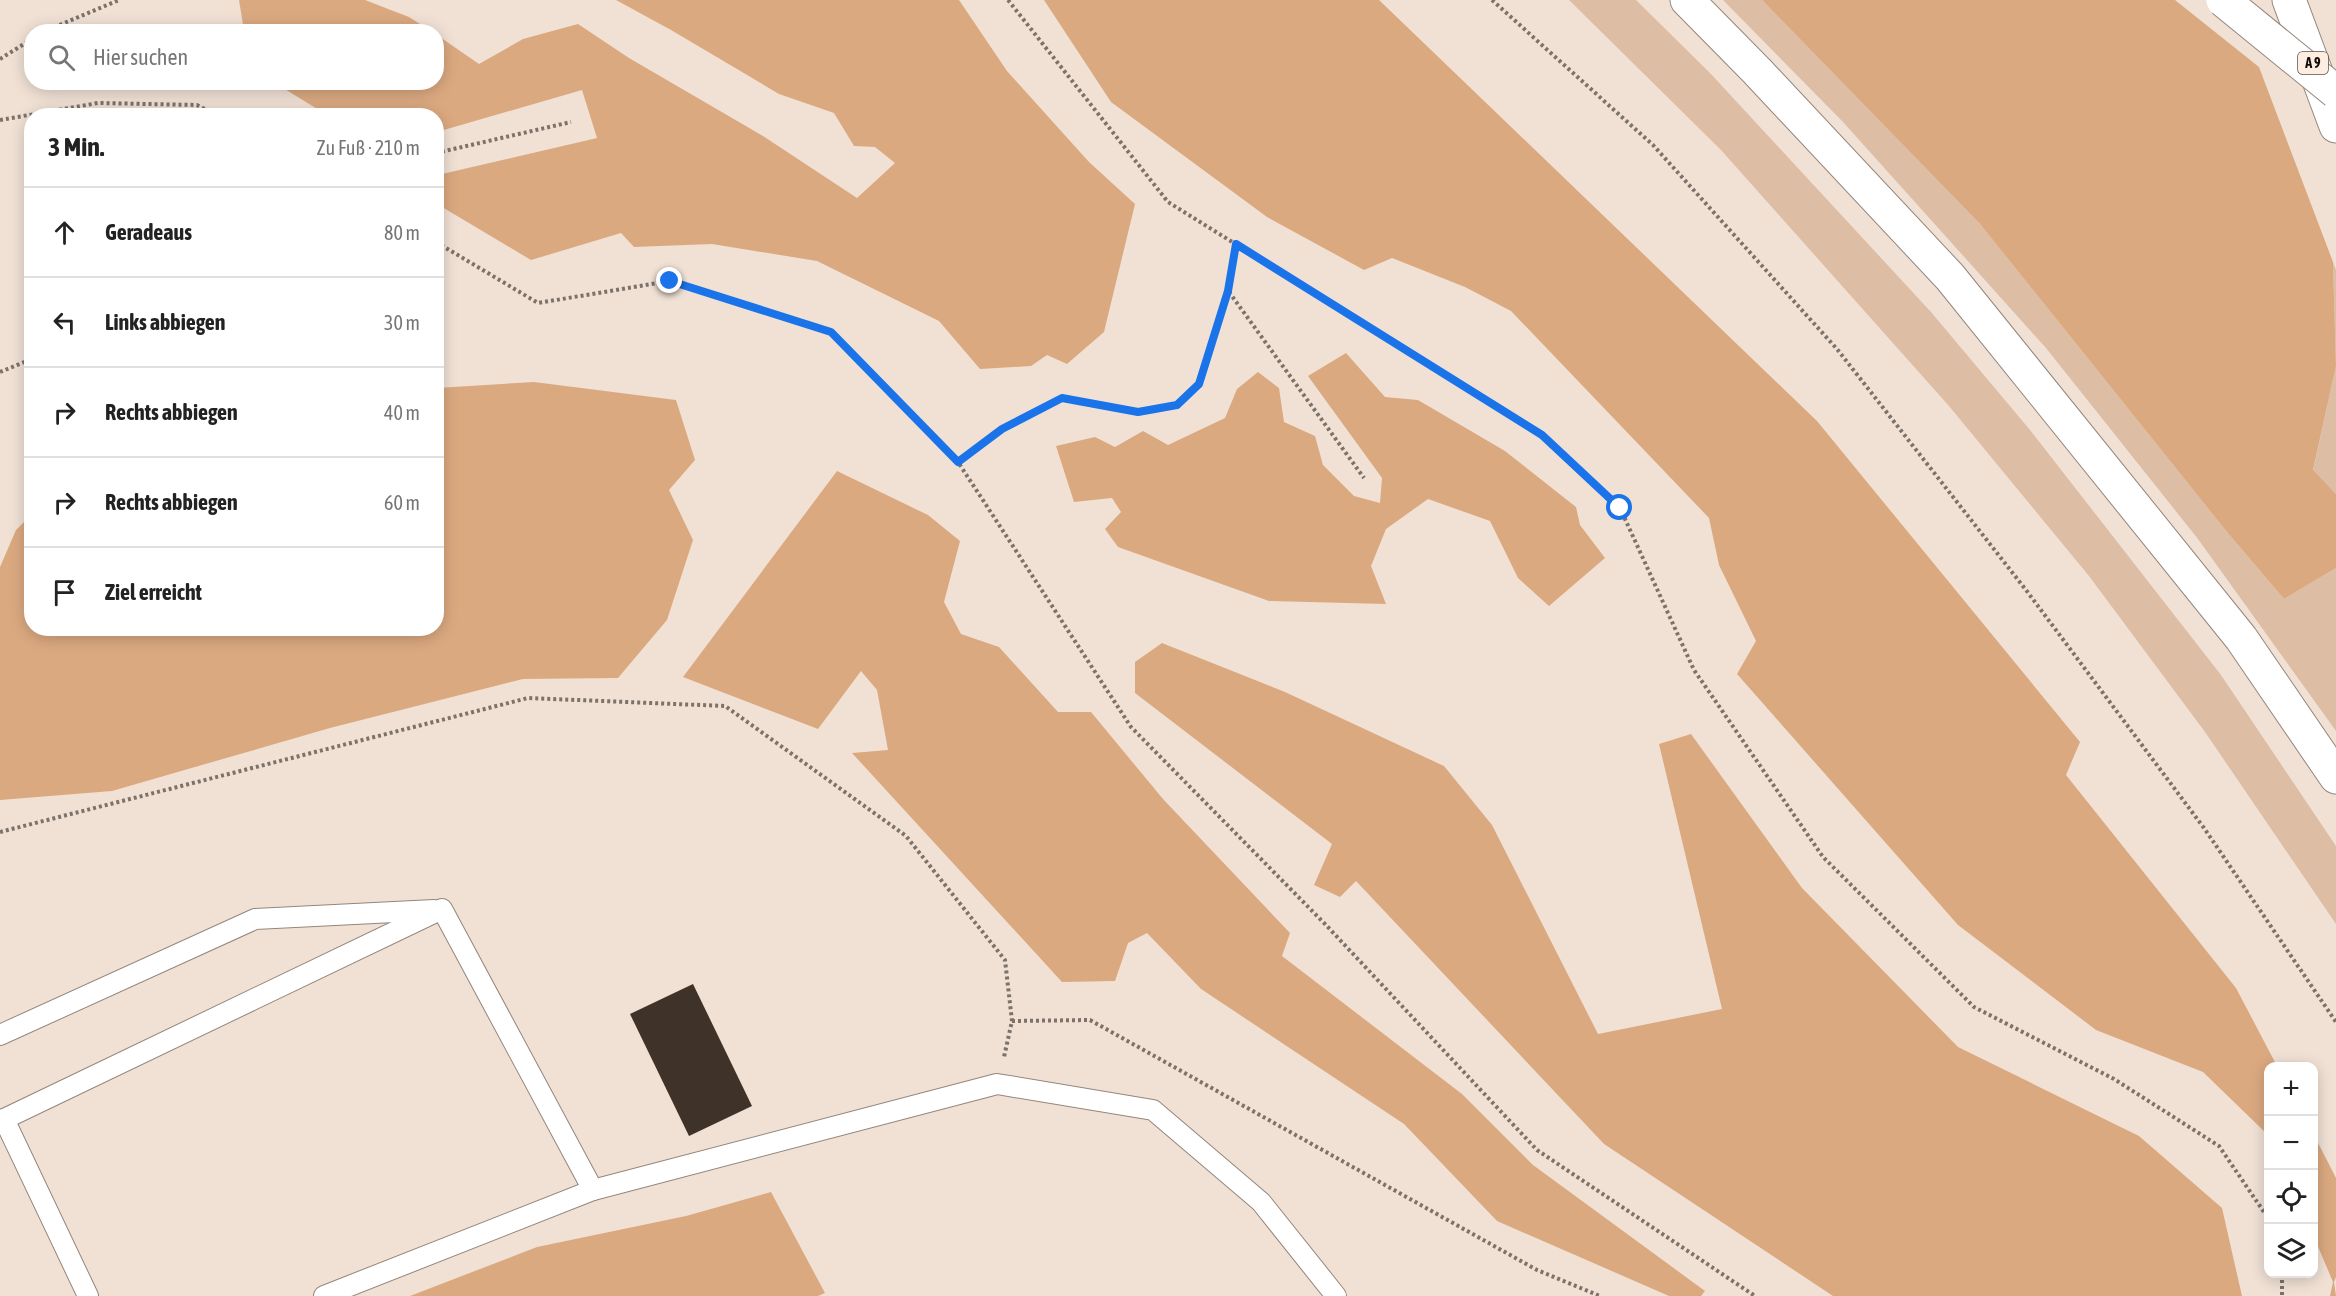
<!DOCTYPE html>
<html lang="de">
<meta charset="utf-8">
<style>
body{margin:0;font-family:"Asap Condensed",sans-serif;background:#f6f6f6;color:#222}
.controls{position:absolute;right:18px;bottom:18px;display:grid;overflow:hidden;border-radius:12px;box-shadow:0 3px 15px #0003}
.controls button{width:54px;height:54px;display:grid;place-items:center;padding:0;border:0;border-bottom:2px solid #e0e0e0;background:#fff;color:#222;font:30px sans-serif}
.stop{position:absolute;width:18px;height:18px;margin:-14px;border:4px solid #1a73e8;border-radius:50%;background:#fff}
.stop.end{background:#1a73e8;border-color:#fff;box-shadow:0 2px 6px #0008}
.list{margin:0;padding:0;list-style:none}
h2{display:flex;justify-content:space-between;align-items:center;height:78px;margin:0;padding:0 24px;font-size:26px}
h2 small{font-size:20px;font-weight:400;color:#767676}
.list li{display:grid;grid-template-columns:39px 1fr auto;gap:18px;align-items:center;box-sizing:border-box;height:90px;padding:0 24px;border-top:2px solid #e0e0e0}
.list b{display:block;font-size:22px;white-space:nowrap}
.list em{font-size:20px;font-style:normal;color:#767676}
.icon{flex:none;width:33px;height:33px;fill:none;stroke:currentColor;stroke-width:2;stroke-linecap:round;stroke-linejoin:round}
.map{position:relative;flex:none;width:2336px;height:1296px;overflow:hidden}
.search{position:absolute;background:#fff;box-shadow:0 3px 15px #0003;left:24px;top:24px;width:420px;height:66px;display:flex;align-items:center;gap:15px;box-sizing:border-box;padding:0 21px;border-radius:24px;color:#767676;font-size:22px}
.panel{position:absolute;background:#fff;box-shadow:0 3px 15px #0003;left:24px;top:108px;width:420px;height:528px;border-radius:24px}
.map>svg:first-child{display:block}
.green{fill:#ddbda4}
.forest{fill:#dba980}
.building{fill:#3e3229}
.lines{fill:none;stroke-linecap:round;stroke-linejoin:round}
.service-casing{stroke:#94867b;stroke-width:22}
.motorway-casing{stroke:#94867b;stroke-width:35}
.path{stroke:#7c726a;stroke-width:4;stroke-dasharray:3 3;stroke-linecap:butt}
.service{stroke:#fff;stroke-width:20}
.motorway{stroke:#fff;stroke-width:33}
.motorway-bridge-casing{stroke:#94867b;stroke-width:35;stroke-linecap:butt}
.motorway-bridge{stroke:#fff;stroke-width:33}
.route{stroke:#1a73e8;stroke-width:8}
.labels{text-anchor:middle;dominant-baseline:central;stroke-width:6;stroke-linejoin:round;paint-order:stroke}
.shield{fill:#feeee2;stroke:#585049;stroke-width:1.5}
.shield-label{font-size:14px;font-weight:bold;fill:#110c08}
</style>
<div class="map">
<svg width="2336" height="1296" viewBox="0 0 2336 1296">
<rect width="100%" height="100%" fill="#f1e1d5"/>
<!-- green -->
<g class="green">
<path d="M1569 0H1636L1711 74 1931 312 2030 430 2221 675 2336 846V924L2205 732 2089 576 1949 406 1721 150Z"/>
<path d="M1723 0H1762L1980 224 2227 532 2284 599 2336 568V731L2198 539 2046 348 1843 122Z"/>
<path d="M2333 262 2336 270V494L2313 471 2336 366Z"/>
</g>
<!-- forest -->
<g class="forest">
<path d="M239 0H365L409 17 431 31H244Z"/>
<path d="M616 0H959L1007 71 1089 162 1135 204 1104 332 1067 364 1047 355 1031 366 980 369 939 321 817 261 712 244 634 247 621 233 531 260 437 204V182L442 174 597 138 582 90 437 132 436 116 327 115 275 83 436 82 437 35 479 64 523 39 578 24 629 58 763 136 857 198 895 163 875 147 854 146 834 113 779 94 671 30Z"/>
<path d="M1044 0H1379L1817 421 2080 742 2066 775 2236 988 2277 1066H2268V1135L2203 1072 2096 1030 1958 925 1737 674 1756 641 1719 565 1709 518 1511 311 1465 287 1392 258 1364 270 1267 217 1111 102Z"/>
<path d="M1762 0H2175L2259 67 2333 262 2336 366 2313 470 2336 494V568L2284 599 2227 532 1980 224Z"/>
<path d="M1346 353 1385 397 1418 400 1505 451 1576 507 1580 525 1605 558 1549 606 1518 578 1490 521 1428 499 1386 529 1371 566 1386 604 1269 601 1118 547 1105 529 1121 512 1112 498 1074 502 1056 446 1095 437 1115 447 1143 431 1168 445 1225 418 1237 389 1258 372 1279 388 1284 422 1315 436 1323 465 1354 496 1380 503 1382 478 1308 376Z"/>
<path d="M534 382 676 400 695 460 669 490 693 540 667 620 618 678 523 679 330 728 112 791 0 800V567L16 530 31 515 32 628H436L437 388Z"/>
<path d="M837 471 928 515 960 541 944 602 961 634 999 647 1058 712H1091L1163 799 1290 933 1282 956 1462 1094 1533 1165 1705 1291 1701 1296H1669L1497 1221 1404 1124 1201 989 1147 933 1128 943 1115 981 1062 982 852 753 888 750 877 690 861 671 818 729 683 677Z"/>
<path d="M1162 643 1285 692 1444 766 1492 825 1598 1034 1722 1009 1659 744 1691 734 1802 888 1958 1047 2139 1136 2222 1208 2242 1296H1833L1604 1144 1356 881 1340 897 1314 885 1332 844 1135 693V662Z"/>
<path d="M2314 1135 2336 1178V1277L2334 1282 2336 1296H2330L2333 1282 2314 1237Z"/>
<path d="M771 1192 825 1293 818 1296H410L537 1247 686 1216Z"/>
</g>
<!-- building -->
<path class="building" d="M693 984 752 1106 689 1136 630 1014Z"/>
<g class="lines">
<defs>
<g id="service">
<path d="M0 1035 255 919 434 910"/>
<path d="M4 1119 88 1296"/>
<path d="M0 1121 442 909 593 1190"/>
<path d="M324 1296 593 1190 997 1084 1153 1110 1261 1202 1336 1296"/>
</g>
<g id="motorway">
<path d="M1687 0 1757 71 1950 277 2241 638 2336 777"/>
<path d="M2289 0 2336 126"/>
</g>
</defs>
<!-- service casing -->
<use href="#service" class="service-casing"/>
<!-- motorway casing -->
<use href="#motorway" class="motorway-casing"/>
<!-- path -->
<g class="path">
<path d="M1008 0 1168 202 1542 435 1620 508 1694 670 1823 857 1974 1007 2114 1079 2219 1146 2268 1218"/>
<path d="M1492 0 1653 145 1837 349 2026 590 2204 828 2336 1022"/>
<path d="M43 32 119 0"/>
<path d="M0 59 32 39"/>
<path d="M0 120 98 103 197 105 218 116"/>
<path d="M436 153 571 122"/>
<path d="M436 242 538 303 670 281 831 332 958 462 1131 727 1325 924 1537 1150 1755 1296"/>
<path d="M1229 292 1364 478"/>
<path d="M0 372 32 359"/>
<path d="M958 462 1002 429 1062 398 1138 412 1177 405 1199 384 1228 291 1236 244"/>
<path d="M0 832 528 698 725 706 906 836 1005 960 1012 1021 1004 1057"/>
<path d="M1012 1021 1090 1020 1537 1270 1600 1296"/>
<path d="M2282 1274V1296"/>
</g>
<!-- service -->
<use href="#service" class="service"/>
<!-- motorway -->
<use href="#motorway" class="motorway"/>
<defs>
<path id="motorway-bridge" d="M2223 0 2336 92"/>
</defs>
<!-- motorway-bridge casing -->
<use href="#motorway-bridge" class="motorway-bridge-casing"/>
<!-- motorway-bridge -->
<use href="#motorway-bridge" class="motorway-bridge"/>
</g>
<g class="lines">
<!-- route -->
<path class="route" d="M670 281 831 332 958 462 1002 429 1062 398 1138 412 1177 405 1199 384 1228 291 1236 244 1542 435 1620 508"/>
</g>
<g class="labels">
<!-- shield labels -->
<rect class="shield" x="2298" y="52" width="30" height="22" rx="4.5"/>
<g class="shield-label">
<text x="2313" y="63">A 9</text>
</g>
</g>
</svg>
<div class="controls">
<button>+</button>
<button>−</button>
<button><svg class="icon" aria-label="locate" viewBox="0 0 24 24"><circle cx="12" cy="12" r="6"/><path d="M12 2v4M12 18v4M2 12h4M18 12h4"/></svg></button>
<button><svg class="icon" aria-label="layers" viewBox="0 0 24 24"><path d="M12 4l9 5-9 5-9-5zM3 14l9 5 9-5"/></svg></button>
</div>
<div class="stop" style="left:1620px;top:508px"></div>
<div class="stop end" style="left:670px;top:281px"></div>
<div class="search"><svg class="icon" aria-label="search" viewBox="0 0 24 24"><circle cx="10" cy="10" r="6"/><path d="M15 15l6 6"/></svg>Hier suchen</div>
<section class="panel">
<h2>3 Min.<small>Zu Fuß · 210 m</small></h2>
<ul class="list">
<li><svg class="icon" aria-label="ahead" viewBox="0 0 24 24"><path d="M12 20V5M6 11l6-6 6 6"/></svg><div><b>Geradeaus</b></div><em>80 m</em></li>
<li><svg class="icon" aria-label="left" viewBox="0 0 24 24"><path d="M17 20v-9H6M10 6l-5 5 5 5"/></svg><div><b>Links abbiegen</b></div><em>30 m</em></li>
<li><svg class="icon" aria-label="right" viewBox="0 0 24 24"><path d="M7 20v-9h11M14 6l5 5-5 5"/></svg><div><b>Rechts abbiegen</b></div><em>40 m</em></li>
<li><svg class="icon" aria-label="right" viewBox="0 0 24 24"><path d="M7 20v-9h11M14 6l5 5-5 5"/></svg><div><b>Rechts abbiegen</b></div><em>60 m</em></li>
<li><svg class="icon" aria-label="arrive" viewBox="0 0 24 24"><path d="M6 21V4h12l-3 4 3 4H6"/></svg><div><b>Ziel erreicht</b></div></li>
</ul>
</section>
</div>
